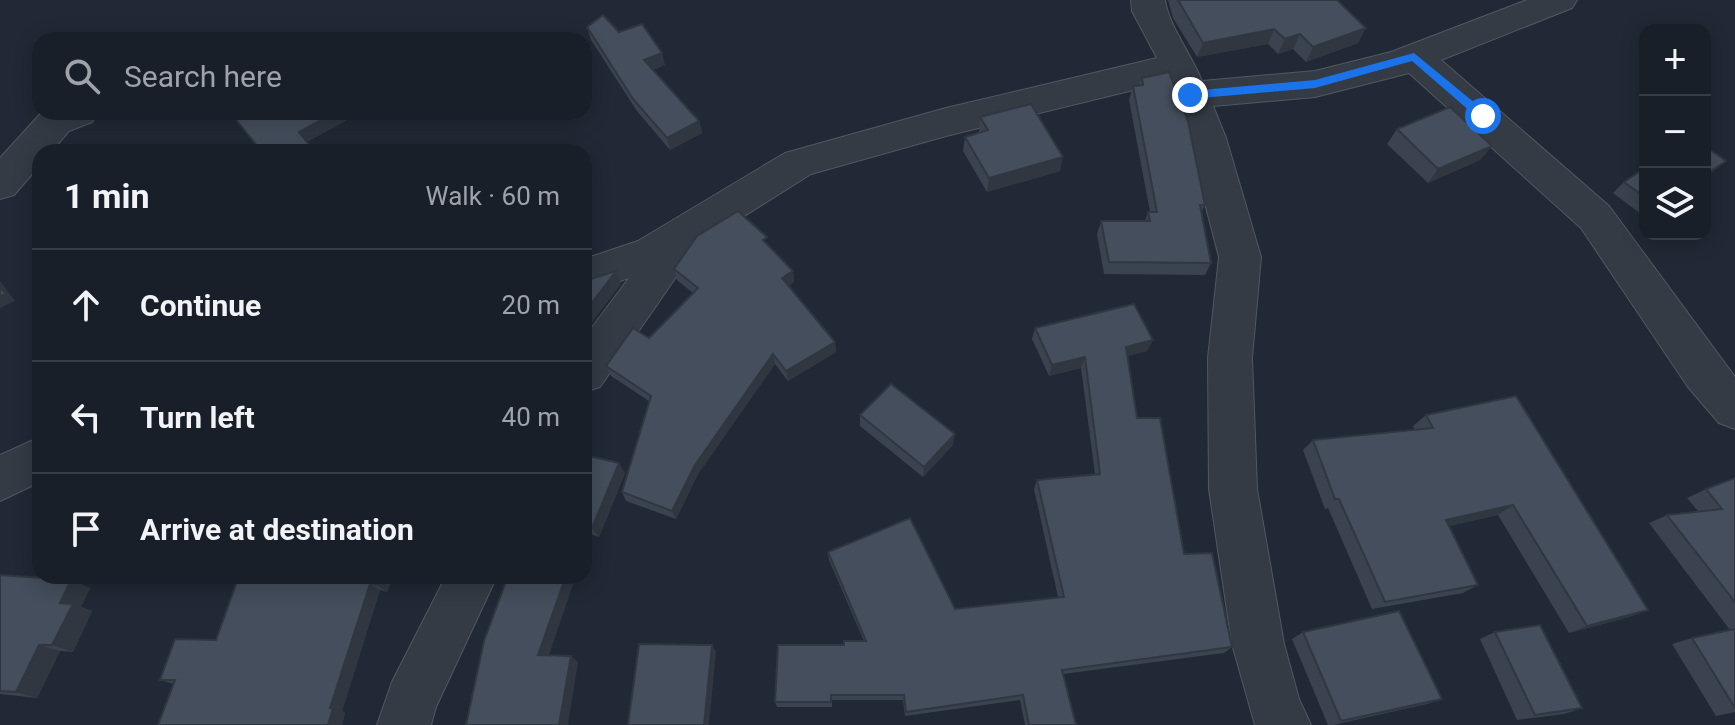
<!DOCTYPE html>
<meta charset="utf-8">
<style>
body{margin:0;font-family:Roboto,sans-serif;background:#212730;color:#f1f3f6}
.controls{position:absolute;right:24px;top:24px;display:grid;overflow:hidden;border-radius:16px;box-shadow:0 4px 20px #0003}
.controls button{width:72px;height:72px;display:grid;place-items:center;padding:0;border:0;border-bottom:2px solid #363d45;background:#181f28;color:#f1f3f6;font:40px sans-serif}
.stop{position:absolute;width:24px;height:24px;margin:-18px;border:6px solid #1a73e8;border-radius:50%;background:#fff}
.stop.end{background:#1a73e8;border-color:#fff;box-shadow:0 2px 8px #0008}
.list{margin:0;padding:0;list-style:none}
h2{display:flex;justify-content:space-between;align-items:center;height:104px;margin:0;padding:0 32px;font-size:34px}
h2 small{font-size:26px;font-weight:400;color:#9fa2a8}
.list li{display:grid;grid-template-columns:52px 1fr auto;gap:24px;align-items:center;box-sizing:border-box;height:112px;padding:0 32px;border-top:2px solid #363d45}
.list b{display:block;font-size:30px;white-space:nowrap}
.list em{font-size:26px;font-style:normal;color:#9fa2a8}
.icon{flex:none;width:44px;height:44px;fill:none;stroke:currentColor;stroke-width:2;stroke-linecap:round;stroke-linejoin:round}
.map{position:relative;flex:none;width:1735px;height:725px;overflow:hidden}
.search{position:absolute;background:#181f28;box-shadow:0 4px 20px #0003;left:32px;top:32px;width:560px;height:88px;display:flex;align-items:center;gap:20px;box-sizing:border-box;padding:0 28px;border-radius:24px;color:#9fa2a8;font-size:30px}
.panel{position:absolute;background:#181f28;box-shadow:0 4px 20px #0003;left:32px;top:144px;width:560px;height:440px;border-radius:24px}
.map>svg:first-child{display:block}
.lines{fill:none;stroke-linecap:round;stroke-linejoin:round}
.street-casing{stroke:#515863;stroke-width:2}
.street{fill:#343b45;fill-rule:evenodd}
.wall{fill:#3a434f}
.shaded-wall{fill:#303740}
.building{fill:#444e5c;stroke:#303740;stroke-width:2}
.route{fill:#1a73e8}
</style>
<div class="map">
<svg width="1735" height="725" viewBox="0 0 1735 725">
<rect width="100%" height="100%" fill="#202935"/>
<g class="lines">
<defs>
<g id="street">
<path d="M1131 0H1165C1168 24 1192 56 1202 81L1315 71 1391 52 1527 0H1577L1572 8 1441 60 1609 206 1735 377V429L1719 423 1688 387 1581 228 1409 73 1315 97 1213 106 1226 138 1261 257 1252 358 1257 489 1284 644 1299 699 1311 725H1255L1232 644 1209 489 1208 358 1219 257 1188 138 1166 82 946 136 811 174 698 245 600 387 584 392V338L629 278 584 293V259L638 241 785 153 946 108 1157 58 1132 11Z"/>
<path d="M42 112H98L92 122 69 131 51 152H40V165L14 195 0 199V158Z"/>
<path d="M40 437V482L0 501V455Z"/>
<path d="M446 576H497L436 707 431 725H377L392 682Z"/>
</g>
</defs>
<!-- street casing -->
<use href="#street" class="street-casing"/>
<!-- street -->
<use href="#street" class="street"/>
</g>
<!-- wall -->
<g class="wall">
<path d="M1168 0H1337L1358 43 1306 62 1293 49 1278 54 1268 44 1197 57 1173 18Z"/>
<path d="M587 27 619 32 665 65 653 70 699 121 702 133 670 150 637 111 591 40Z"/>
<path d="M1142 78 1205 205 1201 213 1211 263 1205 275 1104 274 1097 234 1101 221H1145L1148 212H1150L1129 100 1133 86 1139 85Z"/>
<path d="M980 117 1060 171 987 192 963 151 965 137 979 132Z"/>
<path d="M1397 129 1492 146 1480 160 1428 183 1387 144Z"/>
<path d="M1645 168V217L1613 193 1624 182Z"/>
<path d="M768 246 793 271 794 282 788 286 835 342 836 352 788 381 775 364 698 474 676 519 626 501 622 492 649 401 611 376 606 366 649 338 693 293 677 280 674 269Z"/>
<path d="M1035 328 1147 351 1127 356 1137 418 1184 554 1232 647 1224 653 1063 674 1076 725H1025L1020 700 905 716 903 700H832V707H777L775 702 844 645 864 641 829 560 828 552 955 609 1058 597 1034 489 1037 480 1095 474 1081 368 1049 376 1032 339Z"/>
<path d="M860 415 953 445 923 477 860 426Z"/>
<path d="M1426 415 1648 610 1629 617 1569 633 1498 515 1449 526 1478 585 1463 593 1372 609 1328 508 1325 509 1303 450 1313 440 1415 430 1413 426Z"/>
<path d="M584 455 625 473 599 537 590 534 584 553Z"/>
<path d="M1735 478V712L1716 716 1672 644 1692 638 1730 630 1649 523 1667 515 1698 511 1687 498 1706 489Z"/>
<path d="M0 575 71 580 90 588 81 607 92 611 73 652 60 651 37 698 0 694Z"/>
<path d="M239 576H394L387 592 380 590 342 711 345 713 342 725H158L174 684 160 680 216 640Z"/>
<path d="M1303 632 1442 699 1427 704 1333 725H1328L1292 639Z"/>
<path d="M1495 632 1582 708 1564 714 1517 720 1480 639Z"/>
</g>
<!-- shaded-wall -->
<g class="shaded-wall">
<path d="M1366 28 1358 43 1306 62 1313 47Z"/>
<path d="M1274 29 1268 44 1197 57 1203 43Z"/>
<path d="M1300 34 1293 49 1278 54 1285 39Z"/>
<path d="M662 53 665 65 647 72 644 60Z"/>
<path d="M336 112H340L346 121 307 142 299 132Z"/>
<path d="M699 121 702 133 670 150 667 138Z"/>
<path d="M1492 146 1480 160 1428 183 1438 169Z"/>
<path d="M1063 157 1060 171 987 192 989 178Z"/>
<path d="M1726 161 1713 172 1705 177V175Z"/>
<path d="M616 271 621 284 584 333V313Z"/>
<path d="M793 271 794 282 784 289 782 278Z"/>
<path d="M0 281 15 301 0 308Z"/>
<path d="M1153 340 1147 351 1121 357 1126 347Z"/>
<path d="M835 342 836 352 788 381 786 371Z"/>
<path d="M773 354 775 364 698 474 676 519 672 511 695 465Z"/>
<path d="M1085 357 1081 368 1049 376 1052 365Z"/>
<path d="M955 434 953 445 923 477 924 467Z"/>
<path d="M619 463 625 473 599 537 592 528Z"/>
<path d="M1513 505 1498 515 1432 530 1446 520Z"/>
<path d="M584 526 590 534 584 552Z"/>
<path d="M381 576H394L387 592 377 585Z"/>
<path d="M566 576H576L547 661 538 655Z"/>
<path d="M71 580 90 588 81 607 92 611 73 652 52 645 60 603Z"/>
<path d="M370 584 380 590 342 711 345 713 342 725H328L330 708Z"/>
<path d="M1648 610 1629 617 1569 633 1587 626Z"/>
<path d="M39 645 60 651 37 698 16 692Z"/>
<path d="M712 645 716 651 709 725H704Z"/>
<path d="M571 656 578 662 568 725H559Z"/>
</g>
<!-- building -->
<g class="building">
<path d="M1178 0H1337L1366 28 1313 47 1300 34 1285 39 1274 29 1203 43Z"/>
<path d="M603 15 619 32 642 24 662 53 644 60 699 121 667 138 633 99 587 27Z"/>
<path d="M1169 72 1188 121 1205 205H1200L1211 263 1109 262 1101 221H1150L1148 212H1157L1133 86 1143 85 1142 78Z"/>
<path d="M1031 104 1063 157 989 178 965 137 988 130 980 117Z"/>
<path d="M1450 107 1492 146 1438 169 1397 129Z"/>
<path d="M230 112H336L299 132 315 152H262Z"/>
<path d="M1705 146 1726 161 1705 175Z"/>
<path d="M1645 168V197L1624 182Z"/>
<path d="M738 211 767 237 763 240 793 271 782 278 835 342 786 371 773 354 695 465 672 511 622 492 651 396 606 366 633 328 649 338 698 288 674 269 697 236Z"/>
<path d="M616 271 584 313V281Z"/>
<path d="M0 287 6 294 0 296Z"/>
<path d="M1134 304 1153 340 1126 347 1137 418H1160L1184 554 1212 553 1232 647 1062 670 1076 725H1029L1023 695 906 712 904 695H831V702H775L778 645H844V641H866L828 552 910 518 955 609 1064 597 1037 480 1100 474 1085 357 1052 365 1035 328Z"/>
<path d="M891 384 955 434 924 467 860 415Z"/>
<path d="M1516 396 1648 610 1587 626 1513 505 1446 520 1478 585 1385 602 1339 499H1335L1313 440 1433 428 1426 415Z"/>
<path d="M584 455 619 463 592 528 584 525Z"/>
<path d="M1735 478V602L1667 515 1722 509 1706 489Z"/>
<path d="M0 575 71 580 60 603 73 604 52 645H39L16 692 0 691Z"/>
<path d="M239 576H381L377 585 370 584 330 708H333L328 725H158L175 680H160L175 639 216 640Z"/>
<path d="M508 576H566L538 655 571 656 559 725H466L484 641Z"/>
<path d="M1399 611 1442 699 1341 721 1303 632Z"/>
<path d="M1540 625 1582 708 1535 715 1495 632Z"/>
<path d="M1735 629V708L1692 638Z"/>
<path d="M639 644 712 645 704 725H628Z"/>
</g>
<!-- route -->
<path class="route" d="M1414 53 1487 113V119H1479L1412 61 1315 88 1190 99 1185 95 1190 91 1315 80Z"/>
</svg>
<div class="controls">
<button>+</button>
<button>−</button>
<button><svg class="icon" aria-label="layers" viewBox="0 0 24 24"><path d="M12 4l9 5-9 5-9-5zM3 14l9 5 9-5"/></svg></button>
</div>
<div class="stop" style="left:1483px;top:116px"></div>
<div class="stop end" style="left:1190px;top:95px"></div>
<div class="search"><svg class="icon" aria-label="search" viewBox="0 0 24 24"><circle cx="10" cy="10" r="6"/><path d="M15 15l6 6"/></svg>Search here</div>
<section class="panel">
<h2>1 min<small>Walk · 60 m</small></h2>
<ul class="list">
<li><svg class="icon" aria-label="ahead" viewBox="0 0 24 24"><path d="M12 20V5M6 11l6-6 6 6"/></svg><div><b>Continue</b></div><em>20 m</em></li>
<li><svg class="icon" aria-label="left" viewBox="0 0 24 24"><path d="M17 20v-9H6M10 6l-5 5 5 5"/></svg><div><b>Turn left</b></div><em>40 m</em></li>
<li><svg class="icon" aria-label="arrive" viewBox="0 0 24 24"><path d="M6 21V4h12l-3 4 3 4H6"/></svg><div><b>Arrive at destination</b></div></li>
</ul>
</section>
</div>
